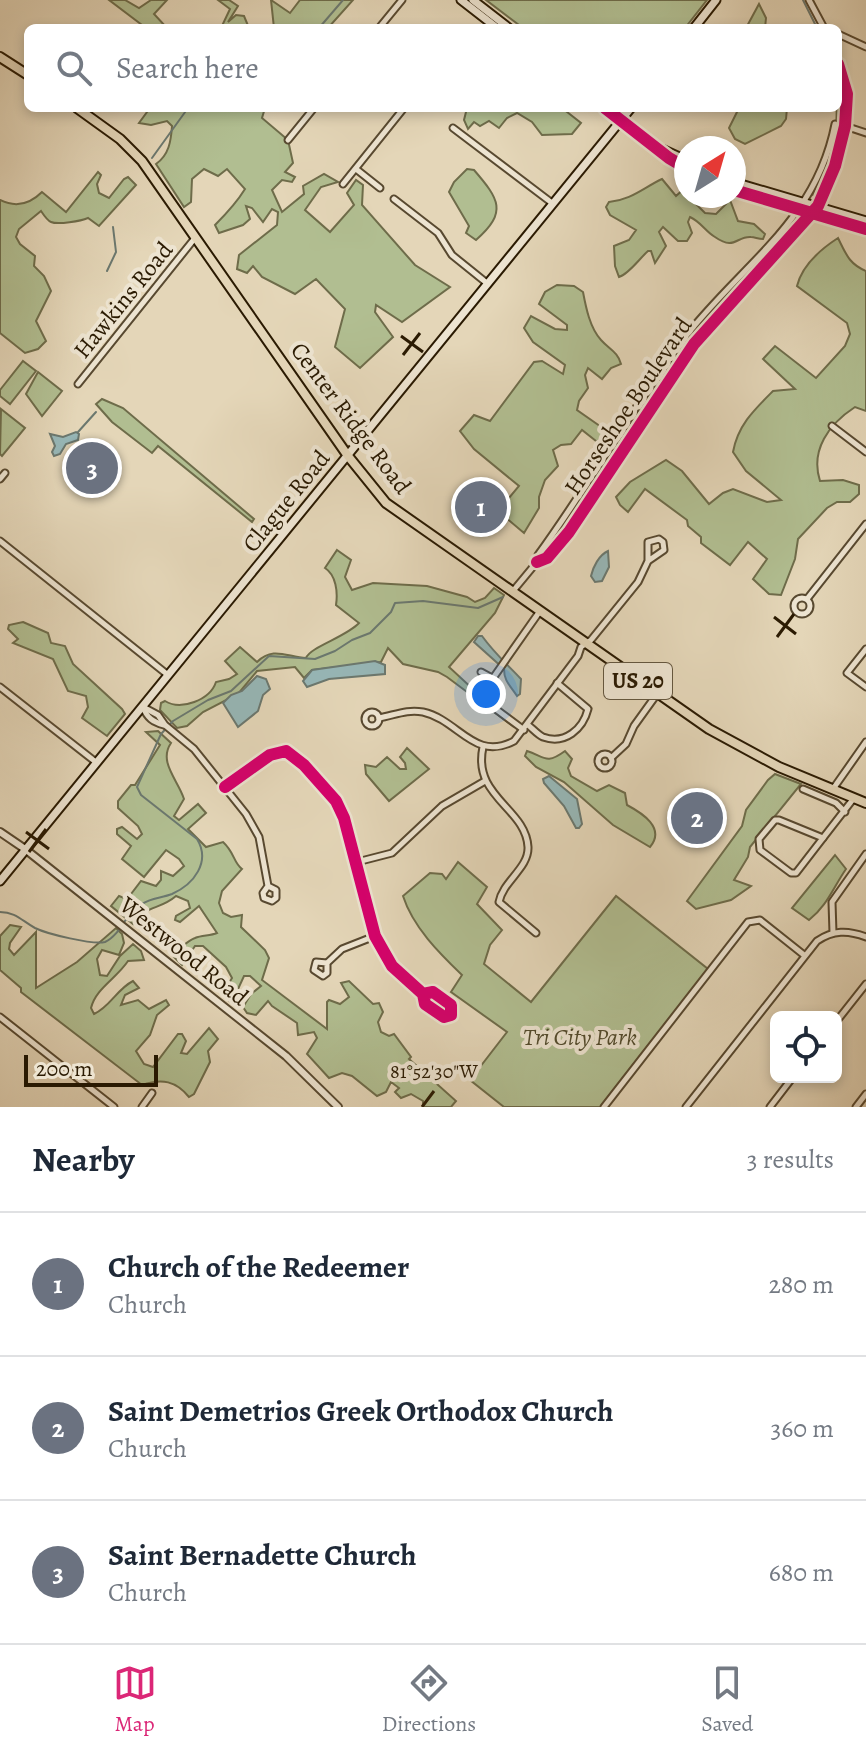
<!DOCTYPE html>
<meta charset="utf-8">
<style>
body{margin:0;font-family:Alegreya,serif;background:#f2f2f3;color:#1f2937}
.controls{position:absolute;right:24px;bottom:24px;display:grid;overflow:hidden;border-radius:12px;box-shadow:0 4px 12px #0003}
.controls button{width:72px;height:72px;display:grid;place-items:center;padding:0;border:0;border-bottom:2px solid #e0e1e3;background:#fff;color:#1f2937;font:40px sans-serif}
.compass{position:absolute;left:674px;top:136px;width:72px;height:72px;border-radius:50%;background:#fff;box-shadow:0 4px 12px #0003;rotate:37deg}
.scale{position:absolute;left:24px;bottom:20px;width:134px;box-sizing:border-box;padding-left:8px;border:4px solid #2a1a02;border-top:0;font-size:22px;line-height:28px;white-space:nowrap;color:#2a1a02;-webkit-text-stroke:6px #ede4d1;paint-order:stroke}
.you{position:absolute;left:486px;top:694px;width:28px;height:28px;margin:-20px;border:6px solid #fff;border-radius:50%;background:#1a73e8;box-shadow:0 0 0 12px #1a73e833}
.badge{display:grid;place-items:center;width:52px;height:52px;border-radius:50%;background:#db2777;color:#fff;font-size:26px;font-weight:700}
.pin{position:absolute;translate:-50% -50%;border:4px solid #fff;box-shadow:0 2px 8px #0006}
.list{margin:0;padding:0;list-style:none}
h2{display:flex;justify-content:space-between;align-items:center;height:104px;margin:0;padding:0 32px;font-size:34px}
h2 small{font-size:26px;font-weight:400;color:#747a83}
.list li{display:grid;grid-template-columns:52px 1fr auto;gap:24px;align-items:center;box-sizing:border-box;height:144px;padding:0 32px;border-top:2px solid #e0e1e3}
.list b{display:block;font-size:30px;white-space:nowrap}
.list p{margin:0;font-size:26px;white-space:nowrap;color:#747a83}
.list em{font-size:26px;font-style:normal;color:#747a83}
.icon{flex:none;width:44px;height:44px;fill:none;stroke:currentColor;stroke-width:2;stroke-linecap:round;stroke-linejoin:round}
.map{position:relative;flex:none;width:866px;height:1107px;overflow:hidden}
.search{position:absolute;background:#fff;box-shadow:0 4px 12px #0003;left:24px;right:24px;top:24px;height:88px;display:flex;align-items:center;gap:20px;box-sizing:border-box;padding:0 28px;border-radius:12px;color:#747a83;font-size:30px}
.sheet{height:536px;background:#fff}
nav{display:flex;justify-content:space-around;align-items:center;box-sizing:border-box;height:112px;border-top:2px solid #e0e1e3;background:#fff;font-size:22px;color:#747a83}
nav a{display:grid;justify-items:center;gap:4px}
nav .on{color:#db2777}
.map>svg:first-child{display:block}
.green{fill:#b1be91;stroke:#6e6c4a;stroke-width:2}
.water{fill:#97b7b7;stroke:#6b786f;stroke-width:2}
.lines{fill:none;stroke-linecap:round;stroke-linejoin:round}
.stream{stroke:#6b786f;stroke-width:2}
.minor-casing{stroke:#584930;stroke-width:9}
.tertiary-casing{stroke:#584930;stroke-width:10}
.secondary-casing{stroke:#2a1a02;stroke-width:11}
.primary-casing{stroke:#2a1a02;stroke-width:12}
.minor{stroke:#ede4d1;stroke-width:5}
.tertiary{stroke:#ede4d1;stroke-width:6}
.secondary{stroke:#ede4d1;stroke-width:7}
.primary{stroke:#e4d6b8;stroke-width:8}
.cycleway-casing{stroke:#ede4d1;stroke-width:17}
.cycleway{stroke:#d6006c;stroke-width:12}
.ticks{fill:none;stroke:#2a1a02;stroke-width:3}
.labels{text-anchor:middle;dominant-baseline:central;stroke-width:8;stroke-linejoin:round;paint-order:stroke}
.shield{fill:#ede4d1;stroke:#645740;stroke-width:2}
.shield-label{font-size:22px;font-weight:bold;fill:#2a1a02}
.street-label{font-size:24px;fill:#2a1a02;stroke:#ede4d1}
.park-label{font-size:24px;font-style:italic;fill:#524b2d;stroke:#ede4d1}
.ticks-label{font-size:20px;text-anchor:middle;fill:#2a1a02;stroke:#ede4d1;stroke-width:8;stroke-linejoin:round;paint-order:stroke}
</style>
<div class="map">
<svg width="866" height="1107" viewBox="0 0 866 1107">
<rect width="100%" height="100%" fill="#e4d6b8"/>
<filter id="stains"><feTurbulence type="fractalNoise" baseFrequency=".0025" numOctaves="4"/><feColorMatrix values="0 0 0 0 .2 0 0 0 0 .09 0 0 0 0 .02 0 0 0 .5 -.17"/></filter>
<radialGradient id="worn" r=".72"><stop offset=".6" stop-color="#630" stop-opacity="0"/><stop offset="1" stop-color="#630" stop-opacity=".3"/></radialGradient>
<!-- green -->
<g class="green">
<path d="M109 0H125L139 8 151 0H167L154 14 167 28H146Z"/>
<path d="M218 0H229L238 6 228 22 236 15 244 16 249 28H221L230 9Z"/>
<path d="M271 0 290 13 300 0H353L328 28H274Z"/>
<path d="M486 0H707L685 28H523Z"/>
<path d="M759 4 766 18 765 28H746Z"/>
<path d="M838 72C849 108 842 142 828 177 824 185 822 193 816 198L813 195 836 132Z"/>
<path d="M150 108H265L262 118 288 140 293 163 285 172 295 177 292 182 282 180 272 190 282 212 304 194 303 186 324 174 338 182 321 187 305 210 330 232 354 205 347 193 356 180 363 185 362 205 415 265 450 287 402 322 376 305 375 312 393 337 360 368 335 347 345 309 316 279 295 294 262 277 253 266 247 273 237 269 239 255 277 225 278 212 272 209 263 222 252 208 246 206 250 219 243 225 219 233 215 225C226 214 237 202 245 189L227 169 218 176 204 169 192 179 191 202 184 207 156 164C169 155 171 141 172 126L167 121 151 125 139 123Z"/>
<path d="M467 108H562L581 123 572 134 542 135 532 122 517 113 507 118 499 128 489 121 480 126 474 122 468 129 464 120Z"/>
<path d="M739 108H787L786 119 781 126 745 144 735 139 729 128Z"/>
<path d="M467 169 474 170C499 199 508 212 476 240L466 233 469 226 449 192 454 182Z"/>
<path d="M98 172 101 175 97 184 99 193 109 198 124 179 128 177 136 185 99 226 88 218C81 221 58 225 51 222 48 221 43 214 41 211L19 229 16 237 20 244 35 256 34 266 44 276 51 291 36 321 46 341 38 349 25 353 0 333V200C16 208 30 204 42 192L66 212Z"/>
<path d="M662 179 676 196 686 187V196H695V203L705 213 716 214 730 200 738 221 754 224 765 234 763 239C758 239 755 237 751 237 736 236 735 251 715 237 705 231 701 222 690 217L688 222 692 233 687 241H678L663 227 659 232 666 246 655 263 651 251H648C639 259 629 274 619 277L615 266 614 246 629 240 636 230 610 215 606 207 609 202C631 200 643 188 662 179Z"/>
<path d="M799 217 803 218 802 221 687 345 579 512 548 551 545 549 682 345Z"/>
<path d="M838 238C846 254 849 264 866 271V411L855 407C829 424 810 450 820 481L843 480 859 485V494L850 502H837L827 508 798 539 795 559 781 595 769 594 753 579 767 559 748 542 730 565 701 543V537L688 526 687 520 645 489 628 512 620 505 616 497 630 482 666 460 682 471 709 504 723 493 733 489 767 502 781 500 746 471 733 452C738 425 754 410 773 391L795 389 763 359 775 346 816 378 845 346 850 334 847 323 797 286C802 266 821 249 838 238Z"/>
<path d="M557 285 574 286 583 292C586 308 590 328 601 340 609 349 618 352 621 364L611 368 602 379 588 368 585 375 588 388 579 401 577 410 607 431 601 445 582 430 571 444 561 445 553 450 558 466 545 480 539 497V508L524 533 498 511 519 486 474 449 460 431 474 415 490 421 534 362 542 361 563 374 565 365 533 342 524 328 531 316 555 329 567 330V325L539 304 545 292Z"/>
<path d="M23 361 36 371 10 404 0 396V390Z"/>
<path d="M38 372 62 391 42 416 26 394Z"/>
<path d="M102 399 123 408 254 519 252 522 158 446 152 453 112 422 96 404Z"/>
<path d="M1 409 25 428 2 456 0 454Z"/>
<path d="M337 550 351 560 345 577 352 590 373 583 427 586 467 597 475 602 485 598 494 588 504 595 495 613 449 667 514 727 447 677 438 672 403 664 388 648 381 662 312 670 304 678 295 667 257 671 238 694 203 712 187 726 177 728 160 710 161 703 165 701C181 711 210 700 216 682L229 679 237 674 225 661 240 647 257 662C273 646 287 657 306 658 310 647 346 637 359 623L336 605C338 592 336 575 325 568Z"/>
<path d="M23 622 48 633 51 643 65 646 73 664 122 709 125 714 107 736 82 718 88 707 86 696 68 691 53 659 13 643 18 639 8 629 9 625Z"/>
<path d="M158 731 171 743C158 762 178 780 184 799L174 816 179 820 198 804 206 813 188 829 206 847 223 842C235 853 233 862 242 869L222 891 219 903 223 913 231 917 242 915 241 927 265 950 269 958 262 980 327 1029V1002L329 1000 340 1004 349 997 341 983 349 981 373 1004 379 1003 383 1012 378 1022 381 1032 389 1036 394 1034 411 1057 409 1059 456 1101 451 1107H423V1101L411 1094 401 1098 395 1092 399 1088 391 1082 386 1092 377 1096 352 1076 342 1073 329 1078 307 1054 317 1038 314 1032 298 1035 297 1023 272 1006 268 1001 256 1015 247 1013 243 1007 251 994 261 986 250 976H244L238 989 236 1006 222 995 232 978 226 967 203 946H195L182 965 171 954C179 950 187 941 195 938 202 935 210 936 217 933L199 906 180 922 175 920 176 916 190 908 188 901 176 896C160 910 145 905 133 924L111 906 119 896 124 898 131 894 141 881 156 886 161 880V871L173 876 184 866 179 859 166 850 144 877 122 859 131 846 117 834V829L122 827 137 839 142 834 138 826 118 808V801L131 785H135L160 745 146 732Z"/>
<path d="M407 748 429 769 389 801 366 774 365 765 376 767 387 757 400 769H406L405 763 400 757Z"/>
<path d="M527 751C545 757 546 765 565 751L572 759 568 768 571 776 597 791 609 785 625 793 627 805C642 813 666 828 650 847L613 825 564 782 536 767 525 756Z"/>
<path d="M775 774 801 784 750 847 748 857 734 880 751 886 731 900 696 909 687 901 742 826 746 810 768 780Z"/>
<path d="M835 855 846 869C833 888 827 906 809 920L792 908Z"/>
<path d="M458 862 487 887 477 904 502 930 490 945 484 964 531 1002 616 896 708 969 600 1107H504L470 1080 507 1032 451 992 462 975C439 953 413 927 403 896L430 873 442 874 446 879Z"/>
<path d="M10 925 21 927 10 943 9 949 14 955 36 932V988L77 962 116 928 122 934 124 943 119 955 102 950 97 959 100 975 107 976 120 956 133 944 141 951 144 960 128 961C116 979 96 988 91 1008L94 1014C110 1007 117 989 133 981L139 988 125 995 121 1005 138 1000 149 1009 166 1000 169 1005 157 1015 150 1035 136 1051 144 1064 153 1067 178 1034H182L186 1041 181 1053 187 1054 209 1028 218 1039 208 1051 210 1062 194 1094 189 1097C176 1081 162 1078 142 1085L21 992V988L0 970V936Z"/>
</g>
<!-- water -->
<g class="water">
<path d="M76 432 79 434 78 440 66 444 60 454 54 456 52 452 55 446 50 434 63 437Z"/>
<path d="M608 551 609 567 602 581 595 582 591 576C593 567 599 555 608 551Z"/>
<path d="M478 636H482C495 654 506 663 521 679L520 694 517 696C511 686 504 682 504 669L474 642Z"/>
<path d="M375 661 385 665V674L329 679 307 687 303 681 312 670Z"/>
<path d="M257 676 266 679 270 689 263 695 258 711 238 727 223 703 231 695 242 691Z"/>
<path d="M549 776 577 799 582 824 579 828H576L564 806 544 783 543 779Z"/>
</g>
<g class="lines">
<!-- stream -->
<g class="stream">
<path d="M803 0 817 28"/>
<path d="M319 28 343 0"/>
<path d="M152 158 188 108"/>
<path d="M815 197C831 161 849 120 838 80"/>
<path d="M107 271 116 252 113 227"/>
<path d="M78 432 96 412"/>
<path d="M547 550 576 512 682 348 801 217"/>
<path d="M0 912C16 912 22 921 35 928 47 934 93 945 105 942 112 939 115 934 120 929"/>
<path d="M124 922C129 916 135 908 142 904 150 898 162 898 172 894 194 884 211 862 197 839L141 795 137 787 161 734 173 721 208 700 231 691 269 656 315 659 335 651 352 640 370 633 391 612 395 603 423 601 478 608 503 597"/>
</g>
<defs>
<g id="minor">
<path d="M809 0 824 28"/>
<path d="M379 28 402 0"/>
<path d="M838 34 866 47"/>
<path d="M845 126 866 133"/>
<path d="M453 128 552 203"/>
<path d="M288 140 314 108"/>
<path d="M356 169 380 188"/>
<path d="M343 184 404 108"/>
<path d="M394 199 438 233 452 255 488 284"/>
<path d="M78 384 195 238"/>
<path d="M832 426 866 452"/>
<path d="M0 479 5 473"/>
<path d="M0 541 168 675"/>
<path d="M537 562 547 558 569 532 694 344 818 206 835 166 845 126 847 94 838 64"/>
<path d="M513 591 537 562 538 555C589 485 631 410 682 341 739 266 816 223 835 124"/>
<circle cx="802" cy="606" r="8"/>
<path d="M807 599 866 524"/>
<path d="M866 649 847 673 866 687"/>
<path d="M481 672 492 678"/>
<path d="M0 687 97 763"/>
<path d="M143 707 158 715 165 725 194 749 246 814 259 837 268 886 263 893 264 898 272 901 276 898V890L268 886"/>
<path d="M143 707C147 718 153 722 164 725"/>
<circle cx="372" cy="719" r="7"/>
<path d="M379 718C395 715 407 709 423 712 459 720 474 762 514 741L578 656 581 647 591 640 638 582 648 561 664 550 663 542 659 539 648 542V561"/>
<path d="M528 725C532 728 538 735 543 737 565 745 583 729 588 709L557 683"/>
<path d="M524 730 485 701 484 691 540 611"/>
<path d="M483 747C472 797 526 808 528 847 529 868 503 881 499 902L536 933"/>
<circle cx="605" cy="761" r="7"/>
<path d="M611 758 626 744 634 726 657 694"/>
<path d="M225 787 270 755 286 751 304 765 336 801 344 818 375 936 392 966 423 994 425 1004 444 1017 451 1015V1005L433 992 423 994"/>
<path d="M803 789 836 803 845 812"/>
<path d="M833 789 866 742"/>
<path d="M775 820H779L823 838 796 873H791L760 850 759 839Z"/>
<path d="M823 838 854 798"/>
<path d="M357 862 392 853 442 806 485 781"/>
<path d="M833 933 832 902 866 854"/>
<path d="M327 963V973L323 976 314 970 316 962 327 963 342 949 375 936"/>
<path d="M0 1017 114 1107"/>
<path d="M836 1022 866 984"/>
<path d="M142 1107 152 1093"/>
<path d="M604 1107 748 922 760 920 804 955"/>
<path d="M686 1107 817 941C833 930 848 930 866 937"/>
<path d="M770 1107 793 1077"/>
<path d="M856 1107 866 1094"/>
</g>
<path id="tertiary" d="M0 832 25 849 286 1056 338 1107"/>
<g id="secondary">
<path d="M461 0 497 28"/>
<path d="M473 0 509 28"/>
<path d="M694 28 716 0"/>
<path d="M605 108 669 158 686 168"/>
<path d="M662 149 686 160"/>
<path d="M734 182 866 221"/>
<path d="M734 190 866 229"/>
<path d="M0 881 631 108"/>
</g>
<g id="primary">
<path d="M0 57 28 75"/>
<path d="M77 108 120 139 142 161 348 456 386 503 709 729 779 767 866 803"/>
</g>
</defs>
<!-- minor casing -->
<use href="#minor" class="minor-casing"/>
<!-- tertiary casing -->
<use href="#tertiary" class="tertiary-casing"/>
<!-- secondary casing -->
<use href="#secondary" class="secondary-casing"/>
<!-- primary casing -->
<use href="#primary" class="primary-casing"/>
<!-- minor -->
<use href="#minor" class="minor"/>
<!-- tertiary -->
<use href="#tertiary" class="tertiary"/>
<!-- secondary -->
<use href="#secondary" class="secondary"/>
<!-- primary -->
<use href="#primary" class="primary"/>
<defs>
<g id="cycleway">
<path d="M605 108 669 158 686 168"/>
<path d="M734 190 866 229"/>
<path d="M537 562 547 558 569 532 694 344 818 206 835 166 845 126 847 94 838 64"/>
<path d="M225 787 270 755 286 751 304 765 336 801 344 818 375 936 392 966 423 994 425 1004 444 1017 451 1015V1005L433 992 423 994"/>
</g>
</defs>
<!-- cycleway casing -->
<use href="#cycleway" class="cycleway-casing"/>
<!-- cycleway -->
<use href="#cycleway" class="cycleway"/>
</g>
<!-- ticks -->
<path class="ticks" d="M401 336 423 352M403 355 420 333M774 617 796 634M777 637 794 614M26 832 49 849M29 852 46 829M422 1107 434 1091"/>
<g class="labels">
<!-- shield labels -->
<rect class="shield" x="604" y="663" width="68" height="36" rx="6"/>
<g class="shield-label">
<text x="638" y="681">US 20</text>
</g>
<!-- street labels -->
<g class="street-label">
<text transform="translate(123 300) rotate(-51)">Hawkins Road</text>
<text transform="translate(628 406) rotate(-56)">Horseshoe Boulevard</text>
<text transform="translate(351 418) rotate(53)">Center Ridge Road</text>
<text transform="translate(286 501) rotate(-51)">Clague Road</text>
<text transform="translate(184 951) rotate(39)">Westwood Road</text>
</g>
<!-- park labels -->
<g class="park-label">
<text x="580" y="1037">Tri City Park</text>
</g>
</g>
<g class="ticks-label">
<text x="434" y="1078">81°52'30"W</text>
</g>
<rect width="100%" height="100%" filter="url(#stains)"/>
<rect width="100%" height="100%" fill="url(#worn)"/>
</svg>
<div class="controls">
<button><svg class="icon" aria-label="locate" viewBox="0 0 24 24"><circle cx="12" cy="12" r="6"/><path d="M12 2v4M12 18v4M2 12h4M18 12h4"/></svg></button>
</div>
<svg class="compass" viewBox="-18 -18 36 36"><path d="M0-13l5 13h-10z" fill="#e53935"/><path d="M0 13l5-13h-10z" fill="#747a83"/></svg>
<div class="scale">200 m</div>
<div class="you"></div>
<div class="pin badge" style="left:481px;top:507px;background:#6b7280">1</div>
<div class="pin badge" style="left:697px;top:818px;background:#6b7280">2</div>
<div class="pin badge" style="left:92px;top:468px;background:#6b7280">3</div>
<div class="search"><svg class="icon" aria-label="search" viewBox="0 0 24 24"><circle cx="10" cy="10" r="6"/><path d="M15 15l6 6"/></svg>Search here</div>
</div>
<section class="sheet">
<h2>Nearby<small>3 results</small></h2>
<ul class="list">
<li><span class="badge" style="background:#6b7280">1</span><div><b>Church of the Redeemer</b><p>Church</p></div><em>280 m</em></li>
<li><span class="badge" style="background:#6b7280">2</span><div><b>Saint Demetrios Greek Orthodox Church</b><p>Church</p></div><em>360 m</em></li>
<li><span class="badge" style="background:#6b7280">3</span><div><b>Saint Bernadette Church</b><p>Church</p></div><em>680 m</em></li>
</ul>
</section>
<nav>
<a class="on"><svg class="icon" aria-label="map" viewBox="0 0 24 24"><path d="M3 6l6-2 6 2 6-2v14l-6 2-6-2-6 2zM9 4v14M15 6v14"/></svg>Map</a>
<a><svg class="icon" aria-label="directions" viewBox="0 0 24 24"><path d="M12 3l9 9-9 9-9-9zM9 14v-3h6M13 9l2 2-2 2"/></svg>Directions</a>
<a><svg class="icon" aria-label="saved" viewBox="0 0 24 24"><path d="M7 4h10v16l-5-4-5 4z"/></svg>Saved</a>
</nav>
